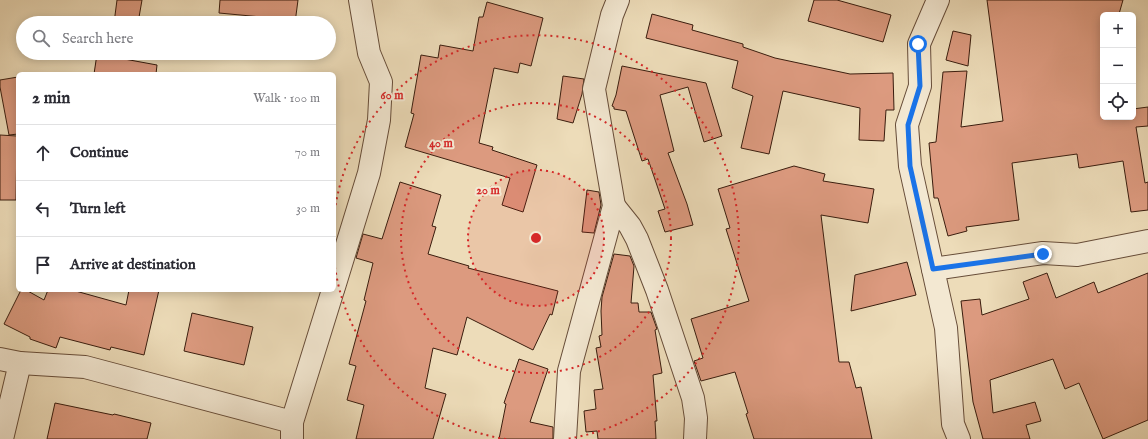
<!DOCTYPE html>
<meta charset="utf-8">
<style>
body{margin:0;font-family:"IM FELL English",serif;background:#f7f7f7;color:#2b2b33}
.controls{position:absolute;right:12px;top:12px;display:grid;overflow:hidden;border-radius:6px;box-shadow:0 2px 10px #0003}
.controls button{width:36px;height:36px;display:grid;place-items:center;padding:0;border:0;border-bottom:1px solid #e1e1e2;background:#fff;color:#2b2b33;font:20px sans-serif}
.stop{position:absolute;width:12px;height:12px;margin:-9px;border:3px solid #1a73e8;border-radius:50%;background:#fff}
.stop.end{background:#1a73e8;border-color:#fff;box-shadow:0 1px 4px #0008}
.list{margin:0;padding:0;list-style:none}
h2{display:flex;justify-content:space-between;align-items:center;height:52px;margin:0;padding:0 16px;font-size:17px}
h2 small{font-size:13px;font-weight:400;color:#7c7c81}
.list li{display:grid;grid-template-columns:26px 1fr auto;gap:12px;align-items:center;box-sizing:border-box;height:56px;padding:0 16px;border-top:1px solid #e1e1e2}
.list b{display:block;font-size:15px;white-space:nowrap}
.list em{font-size:13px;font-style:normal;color:#7c7c81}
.icon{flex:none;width:22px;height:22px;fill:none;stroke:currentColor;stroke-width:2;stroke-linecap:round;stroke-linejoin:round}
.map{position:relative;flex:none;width:1148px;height:439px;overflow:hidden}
.search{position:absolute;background:#fff;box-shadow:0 2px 10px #0003;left:16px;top:16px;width:320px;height:44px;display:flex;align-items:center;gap:10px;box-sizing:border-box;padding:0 14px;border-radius:22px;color:#7c7c81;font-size:15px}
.panel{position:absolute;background:#fff;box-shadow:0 2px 10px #0003;left:16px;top:72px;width:320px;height:220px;border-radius:6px}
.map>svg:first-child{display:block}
.building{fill:#dc9a7f;stroke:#3a1d0e}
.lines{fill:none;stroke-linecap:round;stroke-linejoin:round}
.street-casing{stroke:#674d39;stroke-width:24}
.street{stroke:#f3e8d2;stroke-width:22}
.route{stroke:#1a73e8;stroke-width:5}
.ring{fill:none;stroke:#d62828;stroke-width:2;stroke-dasharray:2 4}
.centre{fill:#d62828;stroke:#f3e8d2;stroke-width:2}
.ring-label{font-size:12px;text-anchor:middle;font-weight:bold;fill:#d62828;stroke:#f3e8d2;stroke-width:4;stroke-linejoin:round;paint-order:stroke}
</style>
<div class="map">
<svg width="1148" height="439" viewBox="0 0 1148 439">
<rect width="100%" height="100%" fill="#eddcb9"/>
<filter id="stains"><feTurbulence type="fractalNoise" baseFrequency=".005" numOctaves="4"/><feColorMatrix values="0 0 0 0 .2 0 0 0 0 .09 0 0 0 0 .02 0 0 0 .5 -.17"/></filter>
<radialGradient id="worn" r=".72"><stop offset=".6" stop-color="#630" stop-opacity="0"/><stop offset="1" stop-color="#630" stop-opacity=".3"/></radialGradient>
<!-- building -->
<g class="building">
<path d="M117 0H142L138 23H114Z"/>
<path d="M220 0H298L295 23H272V18L219 13Z"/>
<path d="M814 0H837L891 15 883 42 808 21Z"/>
<path d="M987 0H1123L1119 14 1126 15H1103V117H1133V107V109L1148 107V126L1136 127 1145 183 1148 182V210L1131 212 1123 161 1079 168 1077 154 1012 163 1019 220 966 227 967 231 948 236 938 198H934L929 143 936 142 943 72 967 71 961 127 1003 121Z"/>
<path d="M487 2 543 18 531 66 520 63 518 73 494 68 479 143 493 147 492 150 537 165 523 212 502 205 510 178 405 147 414 114 411 113 421 55 438 58 440 45 473 51 479 17H483Z"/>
<path d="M652 14 693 25 692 30 743 44V47L775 58 850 74 893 73 894 110H886L884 141 859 140 860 108 783 91 769 154 741 148 753 96 732 88 738 61 646 38Z"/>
<path d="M953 31 971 35 968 66 946 60Z"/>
<path d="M97 54 157 65 156 74H94Z"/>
<path d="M622 66 706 83 722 136 704 142 688 87 660 95 674 151 668 153 687 204 693 225 665 232 658 211 665 209 648 159 642 161 626 111 614 109V107L612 106 616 95Z"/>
<path d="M563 76 584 79 582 94 573 123 557 119Z"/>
<path d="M18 77V134L9 135 0 87V80Z"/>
<path d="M0 135 17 136 16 200H0Z"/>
<path d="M794 166 825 174 823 181 874 189 868 223 821 215 839 362H849L856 388 861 387 872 439H754L746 414 748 413 735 372 701 381 694 361 703 358 691 319 749 301 726 229 730 228 718 189Z"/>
<path d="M400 182 441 195 432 226 436 227 428 254 469 266 468 268 558 291 552 315 550 314 533 350 467 317 457 355 433 348 425 388 446 394 433 439H356L364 405 347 400 356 366 349 364 366 301 364 300 373 263 356 258 363 234 382 239Z"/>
<path d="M587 190 599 192 601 205 594 233 582 232Z"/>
<path d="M614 254 630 256 634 266 631 303H638L639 312H651L657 329 655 330 662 373 653 375 657 421H655L656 439H598L597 431 586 432 584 411 596 409 594 390 603 389 596 348 601 347 599 336 602 335 601 311 602 297Z"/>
<path d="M907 262 916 295 851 311 855 275Z"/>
<path d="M1047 273 1056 298 1094 282 1098 293 1148 273V420L1103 439 1079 383 1065 389 1053 359 990 380 993 413 1035 402 1041 421 1026 425 1030 439H983L973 402 961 301 980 299 982 315 1029 299 1023 282Z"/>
<path d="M21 290H26L44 300 48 290H72L126 305 129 290H159L144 355 111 347 110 350 60 337 56 348 30 339V337L4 324Z"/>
<path d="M192 313 253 327 244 365 184 351Z"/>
<path d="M519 359 548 369 530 422 553 427V439H499L506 404 504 403Z"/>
<path d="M55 403 113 415 114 414 151 423 147 439H47Z"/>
</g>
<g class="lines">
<defs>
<g id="street">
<path d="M938 0 919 44 920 86 907 125 910 166 946 328 953 424 959 439"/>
<path d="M614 206 630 226 637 239 657 290 693 398 696 418 695 439"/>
<path d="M933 269 1043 253 1077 255 1148 241"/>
<path d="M334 287 369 173 379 120 381 82 369 53 360 0"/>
<path d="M0 359 20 363 85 367 292 422"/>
<path d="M2 439 20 363"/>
<path d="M292 439V422L333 290"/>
<path d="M565 439 569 371 614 206 594 89 612 15 618 0"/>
</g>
</defs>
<!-- street casing -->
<use href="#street" class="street-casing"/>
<!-- street -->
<use href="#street" class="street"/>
</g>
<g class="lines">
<!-- route -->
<path class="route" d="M918 44 920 86 908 125 910 166 933 269 1043 254"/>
</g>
<!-- distance rings -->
<circle cx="536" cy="238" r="68" fill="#d62828" fill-opacity=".12"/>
<g class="ring">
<circle cx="536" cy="238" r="68"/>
<circle cx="536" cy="238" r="135"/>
<path d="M506 439A203 203 0 0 1 334 259M334 217A203 203 0 1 1 566 439"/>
</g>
<circle cx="536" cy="238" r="6" class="centre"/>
<g class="ring-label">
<text x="392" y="99">60 m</text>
<text x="441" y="147">40 m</text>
<text x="488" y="194">20 m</text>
</g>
<rect width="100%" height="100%" filter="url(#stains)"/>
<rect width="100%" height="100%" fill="url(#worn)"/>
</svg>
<div class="controls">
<button>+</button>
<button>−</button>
<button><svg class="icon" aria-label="locate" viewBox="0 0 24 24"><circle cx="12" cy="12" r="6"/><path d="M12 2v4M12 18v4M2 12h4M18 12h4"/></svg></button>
</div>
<div class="stop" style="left:918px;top:44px"></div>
<div class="stop end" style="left:1043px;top:254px"></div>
<div class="search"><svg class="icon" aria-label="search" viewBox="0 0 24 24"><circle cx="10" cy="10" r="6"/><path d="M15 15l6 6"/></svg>Search here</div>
<section class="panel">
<h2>2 min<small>Walk · 100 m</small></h2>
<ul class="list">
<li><svg class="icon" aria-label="ahead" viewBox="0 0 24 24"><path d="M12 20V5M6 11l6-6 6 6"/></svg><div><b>Continue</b></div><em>70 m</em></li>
<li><svg class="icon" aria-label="left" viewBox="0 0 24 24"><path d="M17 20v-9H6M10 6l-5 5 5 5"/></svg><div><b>Turn left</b></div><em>30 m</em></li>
<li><svg class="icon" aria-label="arrive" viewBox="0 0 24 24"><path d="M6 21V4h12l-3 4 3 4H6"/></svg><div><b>Arrive at destination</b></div></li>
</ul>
</section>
</div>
